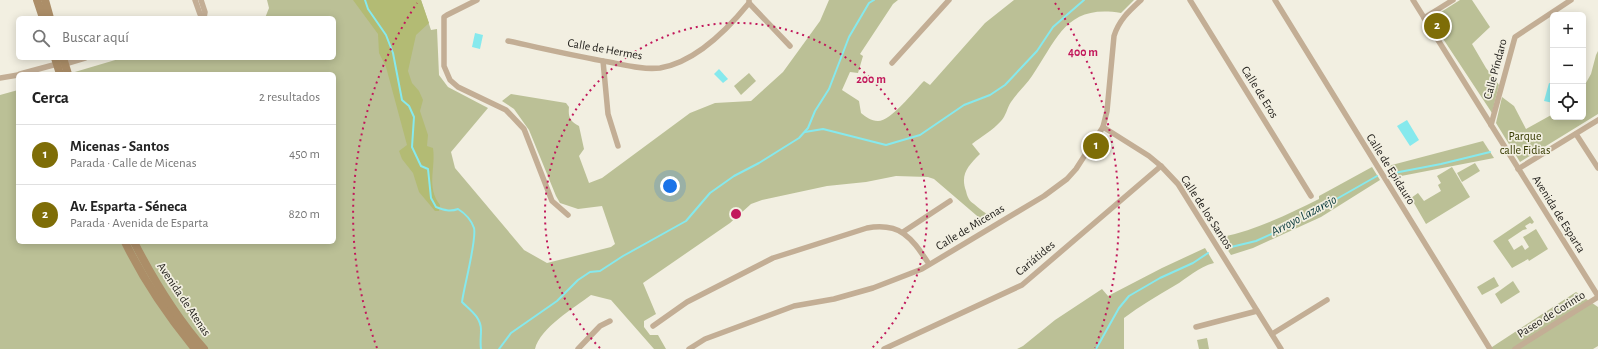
<!DOCTYPE html>
<html lang="es">
<meta charset="utf-8">
<style>
body{margin:0;font-family:"Alegreya Sans",sans-serif;background:#f2f2f2;color:#222}
.controls{position:absolute;right:12px;top:12px;display:grid;overflow:hidden;border-radius:6px;box-shadow:0 2px 10px #0003}
.controls button{width:36px;height:36px;display:grid;place-items:center;padding:0;border:0;border-bottom:1px solid #e0e0e0;background:#fff;color:#222;font:20px sans-serif}
.you{position:absolute;left:670px;top:186px;width:14px;height:14px;margin:-10px;border:3px solid #fff;border-radius:50%;background:#1a73e8;box-shadow:0 0 0 6px #1a73e833}
.badge{display:grid;place-items:center;width:26px;height:26px;border-radius:50%;background:#7e6d07;color:#fff;font-size:13px;font-weight:700}
.pin{position:absolute;translate:-50% -50%;border:2px solid #fff;box-shadow:0 1px 4px #0006}
.list{margin:0;padding:0;list-style:none}
h2{display:flex;justify-content:space-between;align-items:center;height:52px;margin:0;padding:0 16px;font-size:17px}
h2 small{font-size:13px;font-weight:400;color:#767676}
.list li{display:grid;grid-template-columns:26px 1fr auto;gap:12px;align-items:center;box-sizing:border-box;height:60px;padding:0 16px;border-top:1px solid #e0e0e0}
.list b{display:block;font-size:15px;white-space:nowrap}
.list p{margin:0;font-size:13px;white-space:nowrap;color:#767676}
.list em{font-size:13px;font-style:normal;color:#767676}
.icon{flex:none;width:22px;height:22px;fill:none;stroke:currentColor;stroke-width:2;stroke-linecap:round;stroke-linejoin:round}
.map{position:relative;flex:none;width:1598px;height:349px;overflow:hidden}
.search{position:absolute;background:#fff;box-shadow:0 2px 10px #0003;left:16px;top:16px;width:320px;height:44px;display:flex;align-items:center;gap:10px;box-sizing:border-box;padding:0 14px;border-radius:6px;color:#767676;font-size:15px}
.panel{position:absolute;background:#fff;box-shadow:0 2px 10px #0003;left:16px;top:72px;width:320px;height:172px;border-radius:6px}
.map>svg:first-child{display:block}
.green{fill:#bbc096}
.forest{fill:#b3bb74}
.water{fill:#86e9ed}
.lines{fill:none;stroke-linecap:round;stroke-linejoin:round}
.stream{stroke:#86e9ed;stroke-width:2}
.street{stroke:#c3ae95;stroke-width:5.5}
.secondary{stroke:#ac8e68;stroke-width:8}
.ring{fill:none;stroke:#c2185b;stroke-width:2;stroke-dasharray:2 4}
.labels{text-anchor:middle;dominant-baseline:central;stroke-width:3.5;stroke-linejoin:round;paint-order:stroke}
.street-label{font-size:12px;fill:#1c1a16;stroke:#f2efe1}
.park-label{font-size:12px;fill:#373b01;stroke:#f2efe1}
.water-label{font-size:13px;font-style:italic;fill:#043638;stroke:#f2efe1}
.centre{fill:#c2185b;stroke:#f2efe1;stroke-width:2}
.ring-label{font-size:12px;text-anchor:middle;font-weight:bold;fill:#c2185b;stroke:#f2efe1;stroke-width:3.5;stroke-linejoin:round;paint-order:stroke}
</style>
<div class="map">
<svg width="1598" height="349" viewBox="0 0 1598 349">
<rect width="100%" height="100%" fill="#f2efe1"/>
<!-- green -->
<g class="green">
<path d="M267 0H421L431 30 437 29 439 75 448 87 488 108 451 152 455 168 524 250 547 263 611 247 615 244 602 206 578 209 560 203 556 196 529 130 514 109 502 101 511 94 566 103 569 107C568 117 570 121 579 126L584 149 579 156 589 183 602 178 690 113 715 103 751 101 783 72 820 21 829 0H898L893 4 860 54 863 56 858 73 850 72 842 90 859 101 861 113C866 117 871 121 878 121 891 121 914 91 924 81L930 85 985 23 1014 0H1134L1121 13C1066 4 1058 38 1032 76 1026 85 1017 93 1011 102 1007 108 1006 116 1001 121 993 130 981 137 972 144L980 154C968 166 960 174 966 191 967 196 969 201 974 204 979 209 986 213 991 217L983 221 934 179 928 177 896 176 866 182 827 186 762 200 751 204 730 223 643 283 656 314 644 321V327L650 335H658L666 349H654L611 300 591 295C574 308 540 328 535 349H0V95L18 90V242H334V74H68L122 58H334V18H265L269 8Z"/>
<path d="M1460 0H1472L1490 27 1472 44 1486 68 1499 85 1492 113 1430 19Z"/>
<path d="M1598 51V114L1520 162 1496 123 1502 97 1514 106 1526 129 1553 114V117H1583V88L1591 74 1596 55Z"/>
<path d="M749 73 756 81 741 95 734 86Z"/>
<path d="M1483 141 1494 158 1396 177 1388 166Z"/>
<path d="M1475 163 1480 171 1462 182 1457 173Z"/>
<path d="M1372 167 1380 180 1321 217 1253 248 1231 255 1221 240 1222 237C1257 230 1288 214 1319 199V196Z"/>
<path d="M1452 167 1470 197 1426 224 1411 198 1418 193 1424 201 1441 191 1438 185 1441 183 1437 176Z"/>
<path d="M1530 216 1534 222 1532 224 1530 223 1525 226 1527 229 1523 230 1508 240 1514 250 1522 245 1525 250 1529 247 1523 237 1536 229 1548 249 1529 261 1528 259 1512 268 1493 241Z"/>
<path d="M1205 248 1214 263C1198 267 1188 278 1174 286 1157 296 1140 306 1124 318V349H1017L1023 346 1055 320 1102 289 1108 296 1162 268Z"/>
<path d="M1494 277 1499 286 1482 295 1477 287Z"/>
<path d="M1513 281 1520 292 1501 304 1495 294Z"/>
<path d="M1576 292 1598 307V346L1593 349H1489Z"/>
<path d="M1207 338 1209 349H1199L1197 340Z"/>
</g>
<!-- forest -->
<path class="forest" d="M353 0H421L429 23 416 35 408 71 412 83 419 91 423 100 420 111 428 135 427 146 433 148C436 168 426 187 440 205L439 211H435L419 192 413 173 402 159 399 151 407 145 386 67 379 53 378 34Z"/>
<!-- water -->
<g class="water">
<path d="M475 33 483 35 480 49 472 47Z"/>
<path d="M719 69 728 79 723 83 714 74Z"/>
<path d="M1549 83 1553 84V103L1544 101Z"/>
<path d="M1407 120 1419 140 1410 146 1397 126Z"/>
</g>
<g class="lines">
<!-- stream -->
<g class="stream">
<path d="M365 0 368 9 386 35 393 53 402 100 409 106 414 117 412 147 421 166 428 169 431 198 436 207C444 210 450 212 458 209 466 214 471 219 474 228 477 240 464 286 462 302 470 310 481 317 481 330 481 337 480 342 481 349"/>
<path d="M805 132 823 129 886 145 920 135 964 105 990 95 1005 85 1037 51 1053 27 1084 0"/>
<path d="M1394 173 1441 164 1490 152"/>
<path d="M1227 248 1256 241 1289 226 1377 176"/>
<path d="M499 349 511 333 557 301 578 280 590 272 600 271 623 256 686 221 710 193 734 176 759 163 799 138 808 128 815 111 829 89 849 37 869 3 874 0"/>
<path d="M1096 349 1119 308 1129 296 1160 278 1193 263 1208 253"/>
</g>
<!-- street -->
<g class="street">
<path d="M195 0 200 14 203 16"/>
<path d="M201 0 205 12 204 18"/>
<path d="M477 0 447 15 444 17V66L450 80 458 87 506 110 524 129 552 201 568 215"/>
<path d="M1190 0 1311 196"/>
<path d="M1275 0 1490 349"/>
<path d="M1413 0 1598 296"/>
<path d="M749 3 790 46"/>
<path d="M1424 18 1453 0"/>
<path d="M508 41C541 48 575 56 609 62 625 65 643 70 660 68 696 62 727 30 749 3V0"/>
<path d="M603 61 608 114 618 146"/>
<path d="M892 63 949 0"/>
<path d="M20 74 57 64H65L85 58"/>
<path d="M0 78 18 75"/>
<path d="M1491 125 1515 37 1571 0"/>
<path d="M1103 127 1149 156 1161 166 1178 184 1281 349"/>
<path d="M1576 134 1598 168"/>
<path d="M1518 169 1598 120"/>
<path d="M903 232 950 201"/>
<path d="M653 326 687 302 773 258 867 228C902 222 912 239 929 264"/>
<path d="M1196 327 1257 311"/>
<path d="M1272 334 1327 300"/>
<path d="M578 349 600 326 610 321"/>
<path d="M689 349 705 339 794 306 834 299 873 288 922 269 1044 196 1067 179 1076 169 1103 127 1107 111 1114 36C1119 20 1129 11 1141 0"/>
<path d="M884 349 1022 285 1161 166"/>
<path d="M1515 349 1598 297"/>
</g>
<!-- secondary -->
<g class="secondary">
<path d="M37 0 43 18"/>
<path d="M45 0 50 18"/>
<path d="M55 58 60 74"/>
<path d="M63 58 68 74"/>
<path d="M125 242C144 281 168 316 195 349"/>
<path d="M134 242C153 279 176 317 204 349"/>
</g>
</g>
<!-- distance rings -->
<g class="ring">
<path d="M600 348A191 191 0 1 1 872 348"/>
<path d="M377 348A383 383 0 0 1 417 3M1055 3A383 383 0 0 1 1095 348"/>
</g>
<g class="labels">
<!-- street labels -->
<g class="street-label">
<text transform="translate(605 49) rotate(10)">Calle de Hermes</text>
<text transform="translate(1495 69) rotate(-75)">Calle Píndaro</text>
<text transform="translate(1260 92) rotate(58)">Calle de Eros</text>
<text transform="translate(1391 169) rotate(58)">Calle de Epidauro</text>
<text transform="translate(1207 212) rotate(57)">Calle de los Santos</text>
<text transform="translate(1559 214) rotate(58)">Avenida de Esparta</text>
<text transform="translate(970 227) rotate(-31)">Calle de Micenas</text>
<text transform="translate(1035 258) rotate(-40)">Cariátides</text>
<text transform="translate(184 299) rotate(56)">Avenida de Atenas</text>
<text transform="translate(1551 314) rotate(-32)">Paseo de Corinto</text>
</g>
<!-- park labels -->
<g class="park-label">
<text x="1525" y="136">Parque<tspan x="1525" dy="14">calle Fidias</tspan></text>
</g>
<!-- water labels -->
<g class="water-label">
<text transform="translate(1304 216) rotate(-28)">Arroyo Lazarejo</text>
</g>
</g>
<circle cx="736" cy="214" r="6" class="centre"/>
<g class="ring-label">
<text x="1083" y="56">400 m</text>
<text x="871" y="83">200 m</text>
</g>
</svg>
<div class="controls">
<button>+</button>
<button>−</button>
<button><svg class="icon" aria-label="locate" viewBox="0 0 24 24"><circle cx="12" cy="12" r="6"/><path d="M12 2v4M12 18v4M2 12h4M18 12h4"/></svg></button>
</div>
<div class="you"></div>
<div class="pin badge" style="left:1096px;top:146px">1</div>
<div class="pin badge" style="left:1437px;top:26px">2</div>
<div class="search"><svg class="icon" aria-label="search" viewBox="0 0 24 24"><circle cx="10" cy="10" r="6"/><path d="M15 15l6 6"/></svg>Buscar aquí</div>
<section class="panel">
<h2>Cerca<small>2 resultados</small></h2>
<ul class="list">
<li><span class="badge">1</span><div><b>Micenas - Santos</b><p>Parada · Calle de Micenas</p></div><em>450 m</em></li>
<li><span class="badge">2</span><div><b>Av. Esparta - Séneca</b><p>Parada · Avenida de Esparta</p></div><em>820 m</em></li>
</ul>
</section>
</div>
